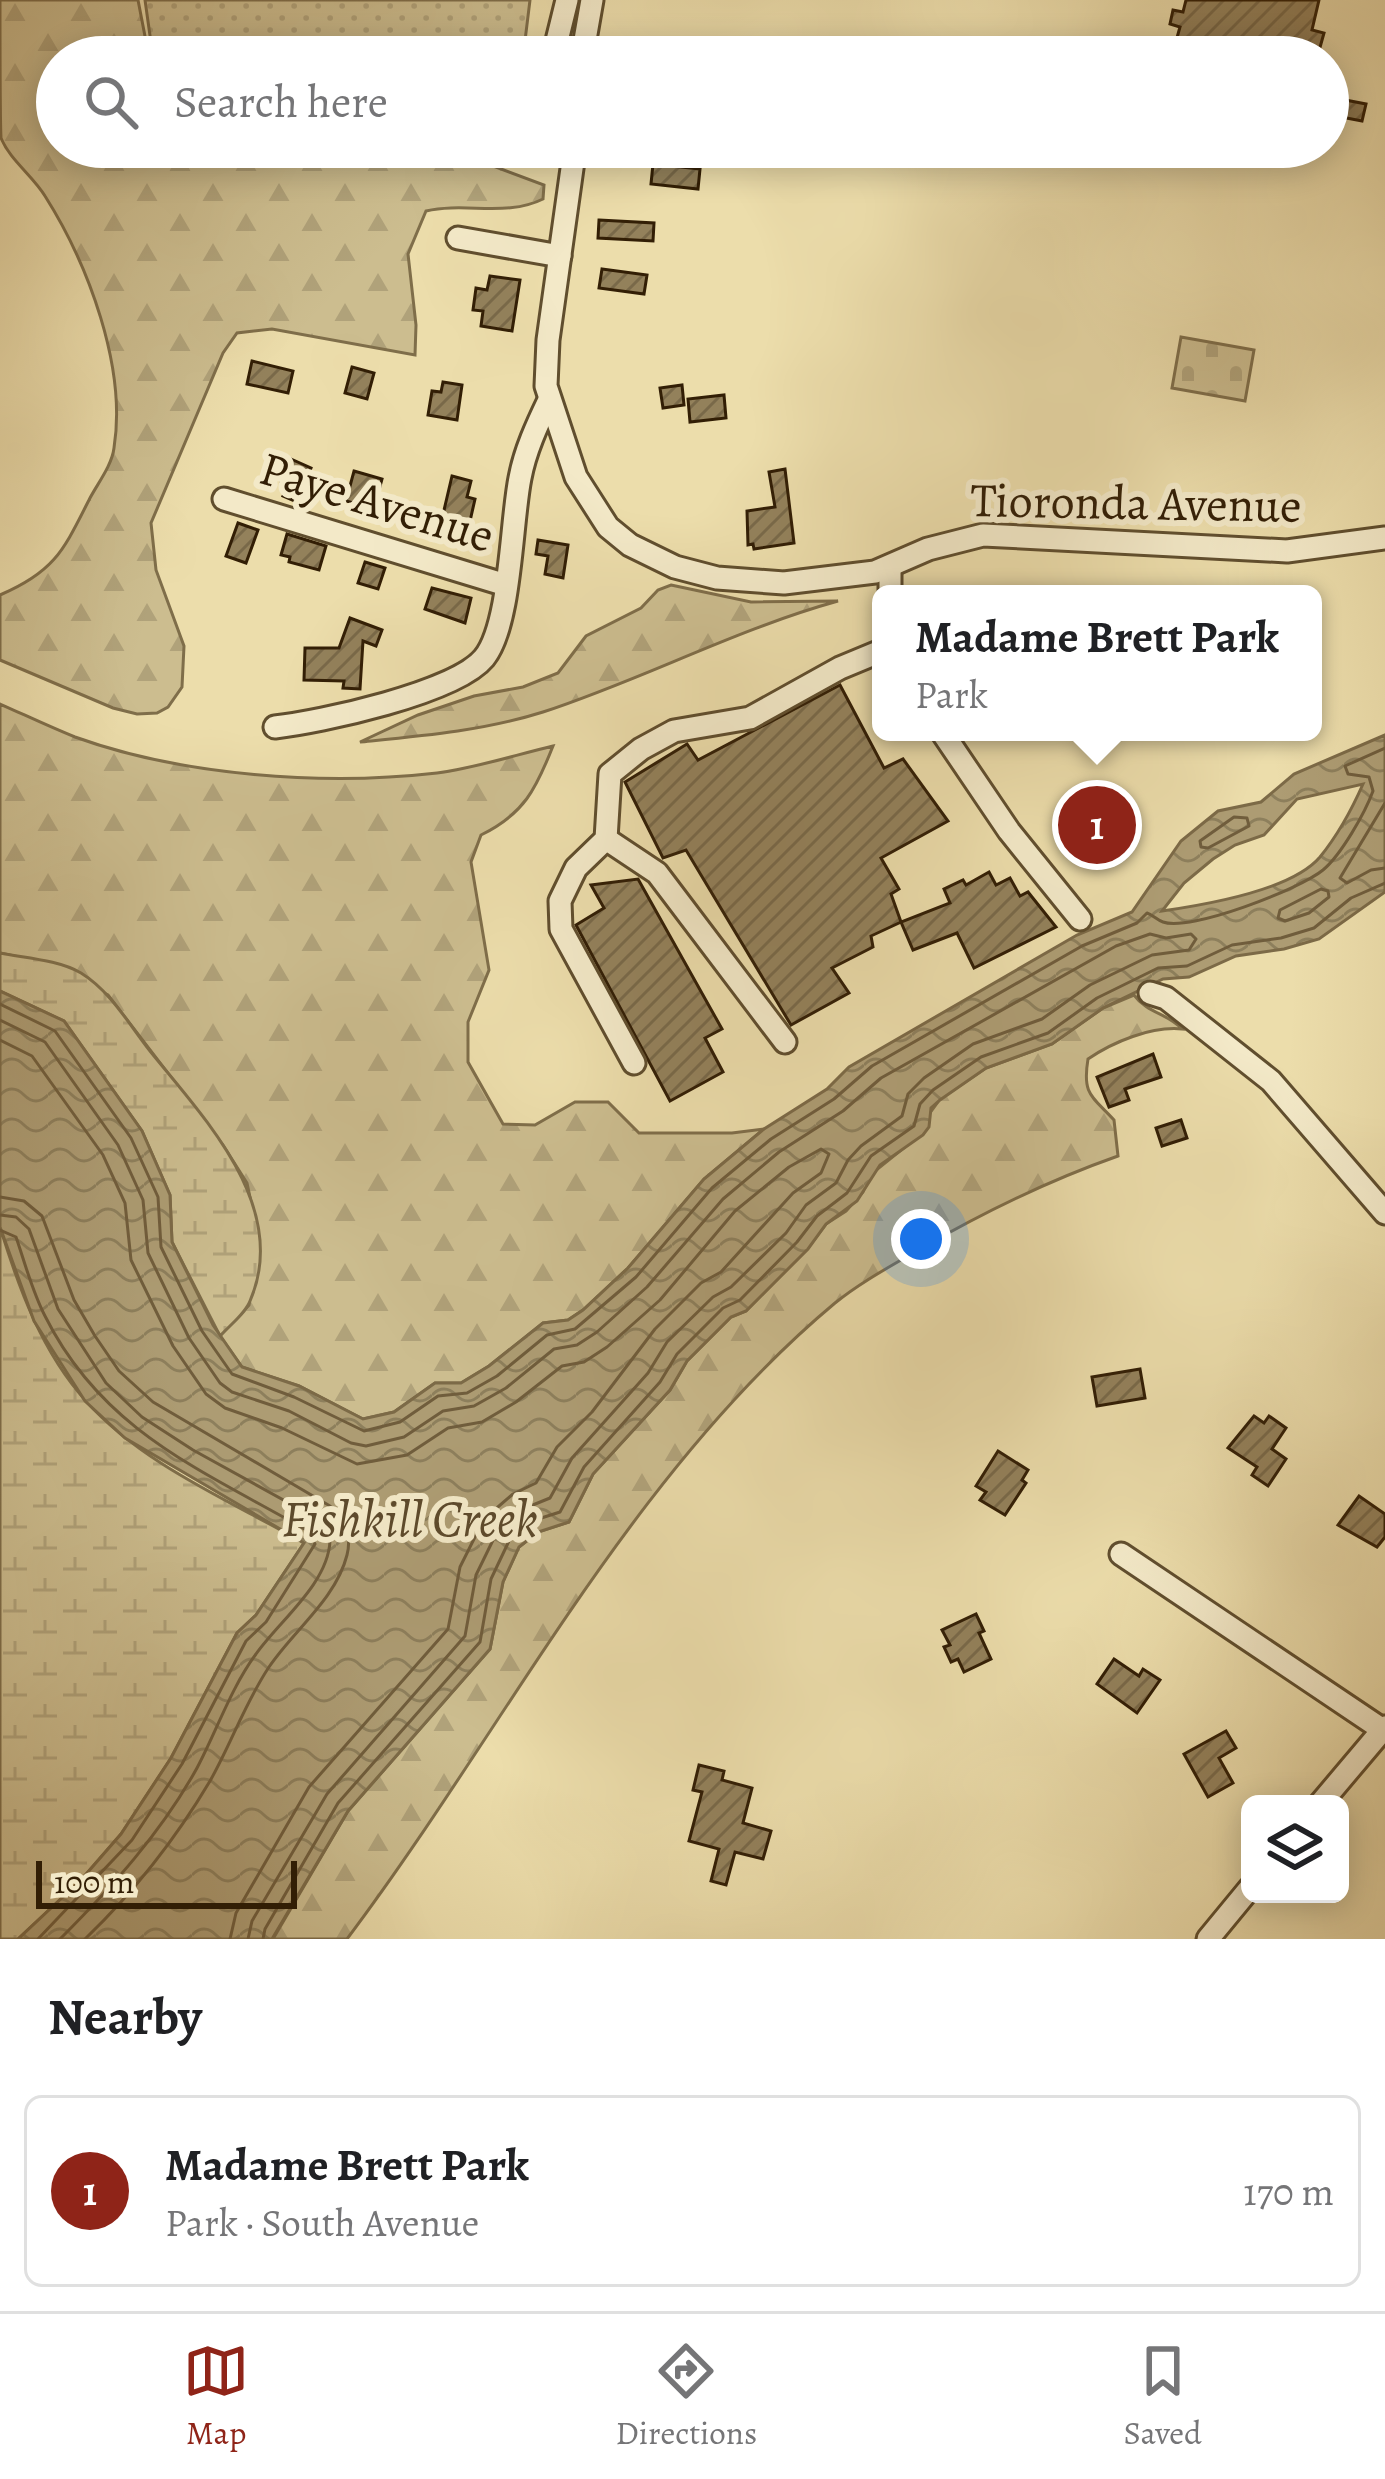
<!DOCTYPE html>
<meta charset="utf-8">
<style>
body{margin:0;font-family:Alegreya,serif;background:#f6f6f6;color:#202124}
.controls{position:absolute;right:36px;bottom:36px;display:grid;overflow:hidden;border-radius:18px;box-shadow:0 6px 30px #0003}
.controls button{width:108px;height:108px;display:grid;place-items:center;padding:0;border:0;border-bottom:3px solid #e0e0e0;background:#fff;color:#202124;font:60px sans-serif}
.scale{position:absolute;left:36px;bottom:30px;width:261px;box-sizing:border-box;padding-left:12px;border:6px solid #321e05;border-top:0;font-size:33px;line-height:42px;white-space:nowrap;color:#321e05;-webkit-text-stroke:9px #f3e9c8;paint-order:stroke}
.you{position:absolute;left:921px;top:1239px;width:42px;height:42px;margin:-30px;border:9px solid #fff;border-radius:50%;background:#1a73e8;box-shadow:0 0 0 18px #1a73e833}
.badge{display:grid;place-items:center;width:78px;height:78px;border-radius:50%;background:#8f2418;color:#fff;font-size:39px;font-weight:700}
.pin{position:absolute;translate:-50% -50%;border:6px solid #fff;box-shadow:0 3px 12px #0006}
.popup{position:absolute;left:872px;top:585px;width:450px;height:156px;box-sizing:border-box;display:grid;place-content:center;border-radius:18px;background:#fff;filter:drop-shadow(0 3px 9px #0005);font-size:39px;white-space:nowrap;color:#757577}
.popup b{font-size:45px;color:#202124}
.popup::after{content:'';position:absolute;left:50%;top:100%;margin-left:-24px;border:24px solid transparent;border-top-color:#fff}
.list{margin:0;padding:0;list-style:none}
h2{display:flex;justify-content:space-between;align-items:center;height:156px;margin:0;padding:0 48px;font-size:51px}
h2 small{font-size:39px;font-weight:400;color:#757577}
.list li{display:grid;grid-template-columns:78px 1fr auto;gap:36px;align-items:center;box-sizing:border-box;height:192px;margin:0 24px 24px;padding:0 24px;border:3px solid #e0e0e0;border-radius:18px}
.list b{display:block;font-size:45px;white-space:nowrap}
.list p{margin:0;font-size:39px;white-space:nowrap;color:#757577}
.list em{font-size:39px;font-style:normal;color:#757577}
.icon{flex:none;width:66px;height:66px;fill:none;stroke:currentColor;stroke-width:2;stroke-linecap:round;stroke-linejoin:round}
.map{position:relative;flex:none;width:1385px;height:1939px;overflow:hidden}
.search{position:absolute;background:#fff;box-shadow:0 6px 30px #0003;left:36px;right:36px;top:36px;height:132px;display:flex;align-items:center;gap:30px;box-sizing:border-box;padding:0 42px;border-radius:66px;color:#757577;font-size:45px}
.sheet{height:372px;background:#fff}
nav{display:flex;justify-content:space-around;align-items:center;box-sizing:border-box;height:168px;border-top:3px solid #e0e0e0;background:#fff;font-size:33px;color:#757577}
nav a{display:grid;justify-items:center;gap:6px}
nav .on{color:#8f2418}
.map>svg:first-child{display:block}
.grass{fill:url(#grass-dots);stroke:#7f6e4a;stroke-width:3}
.forest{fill:url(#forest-firs);stroke:#7f6e4a;stroke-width:3}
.wetland{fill:url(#wetland-marsh);stroke:#7f6e4a;stroke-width:3}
.cemetery{fill:url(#cemetery-stones);stroke:#7f6e4a;stroke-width:3}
.water{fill:url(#water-waves);stroke:#7c6a47;stroke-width:3;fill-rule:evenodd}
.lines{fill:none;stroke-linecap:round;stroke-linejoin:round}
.shore{stroke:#705d3c;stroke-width:3}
.building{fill:url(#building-hatch);stroke:#321e05;stroke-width:3}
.minor-casing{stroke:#604e2e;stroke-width:27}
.minor{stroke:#f3e9c8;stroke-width:21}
.labels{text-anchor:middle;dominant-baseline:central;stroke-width:12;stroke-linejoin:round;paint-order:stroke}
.street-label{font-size:48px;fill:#321e05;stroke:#f3e9c8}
.water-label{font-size:51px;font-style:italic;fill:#5d4a2c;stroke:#f3e9c8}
</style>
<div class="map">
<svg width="1385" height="1939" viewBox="0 0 1385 1939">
<defs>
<pattern id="grass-dots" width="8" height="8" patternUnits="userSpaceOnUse" patternTransform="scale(3)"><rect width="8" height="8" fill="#ccbd8f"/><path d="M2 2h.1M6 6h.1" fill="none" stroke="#b0a27a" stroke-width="1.8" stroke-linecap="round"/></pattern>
<pattern id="forest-firs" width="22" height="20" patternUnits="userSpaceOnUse" patternTransform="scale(3)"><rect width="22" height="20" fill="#ccbd8f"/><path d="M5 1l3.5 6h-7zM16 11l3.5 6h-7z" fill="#b0a27a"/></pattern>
<pattern id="wetland-marsh" width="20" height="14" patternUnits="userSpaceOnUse" patternTransform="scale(3)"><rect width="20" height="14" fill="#ccbd8f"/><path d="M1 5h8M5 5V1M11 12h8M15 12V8" fill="none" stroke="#b0a27a"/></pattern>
<pattern id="cemetery-stones" width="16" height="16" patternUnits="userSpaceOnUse" patternTransform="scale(3)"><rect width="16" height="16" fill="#ccbd8f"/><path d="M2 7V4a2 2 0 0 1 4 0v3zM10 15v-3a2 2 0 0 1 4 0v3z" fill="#b0a27a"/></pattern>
<pattern id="water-waves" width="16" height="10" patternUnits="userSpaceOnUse" patternTransform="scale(3)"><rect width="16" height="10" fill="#ad9c73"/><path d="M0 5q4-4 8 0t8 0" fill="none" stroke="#8d7f5c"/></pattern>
<pattern id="building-hatch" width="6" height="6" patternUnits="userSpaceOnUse" patternTransform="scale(3)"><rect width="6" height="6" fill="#93815b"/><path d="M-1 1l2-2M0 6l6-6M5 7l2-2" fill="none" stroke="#796949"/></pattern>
</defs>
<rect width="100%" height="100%" fill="#ecddab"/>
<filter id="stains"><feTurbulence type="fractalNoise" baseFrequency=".00167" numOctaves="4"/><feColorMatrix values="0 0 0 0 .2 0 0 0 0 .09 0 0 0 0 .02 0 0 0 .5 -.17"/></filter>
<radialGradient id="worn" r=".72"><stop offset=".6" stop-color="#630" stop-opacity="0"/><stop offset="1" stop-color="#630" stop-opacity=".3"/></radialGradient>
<!-- grass -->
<path class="grass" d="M145 0H530L523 57H153Z"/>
<!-- forest -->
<g class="forest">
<path d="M0 0H138L149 57H57V147H475L493 166 544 185 543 199C507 217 465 202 426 211L408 254 416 325 415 355 272 329 237 333 223 353 151 523 156 570 184 646 182 687 168 707 157 713 137 714 113 708 0 660V595C56 571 64 549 90 498 98 483 112 465 114 448 127 367 88 264 45 196 33 176 10 160 1 138 0 119 0 26 0 0Z"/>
<path d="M671 585 751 602 838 601C734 630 644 679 543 712 483 731 422 736 360 742L418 715 474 696 523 687 558 673 586 636 641 608 658 590Z"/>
<path d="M0 704C25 715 50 727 75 737 183 776 324 786 437 773 476 768 515 755 553 746 536 789 524 814 481 835L471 862 489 970 468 1022V1062L503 1124 535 1125 575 1102H608L639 1133H732L764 1129 704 1179 628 1268 583 1310 568 1320 543 1323 489 1366 461 1383H435L394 1412 363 1419 299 1386 242 1367 220 1336 249 1305 258 1235 247 1183 223 1145 108 995 38 961 0 953Z"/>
<path d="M1134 995C1147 1013 1169 1014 1182 1029 1151 1026 1113 1042 1088 1059 1082 1095 1092 1096 1114 1120L1118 1156C1047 1181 984 1212 920 1249 891 1266 861 1282 835 1303 630 1474 505 1729 347 1939H273L348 1811 490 1649 503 1582 519 1547 538 1532 569 1522 593 1474 670 1390 687 1361 731 1317 746 1311 807 1249 826 1224 846 1211 863 1192 870 1175 905 1147 940 1099 986 1068 1052 1044 1103 1008Z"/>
</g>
<!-- wetland -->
<g class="wetland">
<path d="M0 953C25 958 59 960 81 973 112 992 131 1028 154 1056 207 1121 290 1209 250 1301 245 1314 230 1325 220 1336L172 1242 170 1195 142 1131 64 1021 0 991Z"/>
<path d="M0 1227C19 1289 42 1352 86 1401 143 1465 231 1501 304 1543L256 1615 237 1633 171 1758 121 1834 81 1880 18 1939H0Z"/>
</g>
<!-- cemetery -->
<path class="cemetery" d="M1181 337 1254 350 1245 401 1172 388Z"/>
<!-- water -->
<path class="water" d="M1385 735V892L1319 939 1284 949 1236 956 1189 977 1163 979 1103 1008 1052 1044 986 1068 940 1100 931 1108 929 1127 923 1135 880 1165 857 1201 826 1224 808 1249 746 1311 731 1317 687 1361 670 1390 593 1474 569 1522 538 1532 519 1547 503 1582 490 1649 348 1811 272 1939H18L81 1880 121 1834 171 1758 237 1633 256 1615 304 1543 125 1438 85 1401 34 1321 0 1227V991L64 1021 142 1131 170 1195 172 1242 213 1325 242 1367 299 1386 363 1419 394 1412 435 1383H461L489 1366 543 1323 568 1320 583 1310 628 1268 704 1179 764 1129 827 1089 849 1067 1077 935 1132 912 1181 841 1218 811 1261 802 1294 774ZM1363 784C1352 809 1337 836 1320 857 1292 890 1204 905 1162 911L1184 883 1213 859 1235 845 1264 835 1297 799Z"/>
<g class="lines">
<!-- shore -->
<g class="shore">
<path d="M1385 803 1340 878 1347 883 1371 870 1385 868"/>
<path d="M1234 817 1247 818 1249 826 1208 848 1201 847 1200 841Z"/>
<path d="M1321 889 1328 891 1329 897 1309 913 1285 921 1278 918 1280 910Z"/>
<path d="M0 1004 55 1031 131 1138 158 1197 161 1247 202 1331 232 1374 294 1397 364 1431 400 1422 438 1396 467 1393 497 1376 547 1335 575 1329 636 1277 712 1188 771 1139 834 1099 872 1066 1082 946 1137 923 1147 913C1153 915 1157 920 1163 922 1190 932 1300 889 1323 870 1341 855 1365 813 1373 791L1369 777 1348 774 1345 766 1385 748"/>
<path d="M0 1020 45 1042 118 1145 143 1200 148 1253 189 1338 220 1383 232 1392 289 1411 351 1443 366 1446 404 1437 443 1411 474 1406 506 1388 554 1349 577 1345 597 1332 647 1287 723 1199 779 1152 843 1111 881 1078 1116 946 1150 934 1166 938 1191 934 1196 939 1189 950 1152 955 1090 985 1042 1019 973 1044 924 1078 908 1094 902 1116 861 1146 848 1160 836 1183 806 1205 786 1233 731 1287 713 1297 667 1342 648 1373 572 1458 550 1498 523 1509 497 1532 476 1575 465 1636 327 1794 252 1921 248 1939"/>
<path d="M0 1040 32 1056 103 1155 125 1203 131 1260 173 1346 206 1394 225 1408 282 1428 357 1464 407 1455 448 1428 482 1422 516 1402 562 1366 584 1362 607 1347 660 1300 735 1211 789 1167 821 1149 829 1154 821 1173 793 1193 721 1272 701 1283 655 1329 592 1412 557 1447 536 1483 513 1494 484 1519 460 1567 448 1629 309 1787 236 1913 230 1939"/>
<path d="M0 1197 24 1201 42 1216 74 1300 95 1336 119 1371 153 1402 330 1506C344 1519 352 1536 347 1555 336 1599 293 1631 269 1667 245 1703 231 1744 210 1781 175 1840 134 1892 85 1939"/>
<path d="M0 1215 16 1217 29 1229 58 1309 106 1383 142 1417 193 1450 316 1518 330 1541C328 1584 279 1621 256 1654 231 1688 217 1730 197 1768 161 1833 112 1887 60 1939"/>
<path d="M0 1230 16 1237C25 1263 32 1291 45 1316 103 1432 202 1470 308 1531L315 1544 266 1622 246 1641 182 1764 132 1840 38 1939"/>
<path d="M263 1939 265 1929 338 1803 480 1642 491 1579 509 1541 532 1521 560 1512 584 1467 660 1382 677 1354 723 1308 740 1300 797 1242 817 1216 847 1193 871 1156 914 1126 920 1104 933 1090 981 1057 1048 1033 1097 998 1158 968 1187 966 1232 945 1281 938 1314 928 1351 898 1385 883"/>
</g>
</g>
<!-- building -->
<g class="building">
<path d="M1186 0H1319L1312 30 1324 33 1319 51 1309 49 1307 57H1194L1173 52 1180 27 1170 24 1173 10 1183 12Z"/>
<path d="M1335 98 1366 104 1362 121 1331 115Z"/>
<path d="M653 164 700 169 698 189 651 184Z"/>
<path d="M599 220 654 223 653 241 598 238Z"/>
<path d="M602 269 647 275 644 294 599 288Z"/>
<path d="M490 276 520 280 512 331 481 326 483 311 473 310 476 288 487 290Z"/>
<path d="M252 361 293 371 288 393 247 384Z"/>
<path d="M352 367 374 373 367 399 345 393Z"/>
<path d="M443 382 462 385 457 420 428 415 432 391 441 392Z"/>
<path d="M682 385 684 405 663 408 660 388Z"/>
<path d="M724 395 726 418 690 422 688 399Z"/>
<path d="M291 459 311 468 297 502 283 496 288 486 281 483Z"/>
<path d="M785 469 794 543 754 549 753 544 748 545 747 511 775 507 769 472Z"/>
<path d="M354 471 382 479 375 505 369 504 368 507 346 501Z"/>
<path d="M452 476 471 481 467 497 475 499 468 530 441 523Z"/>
<path d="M238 523 258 530 246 563 226 556Z"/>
<path d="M287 534 326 546 319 570 289 562 290 557 281 555Z"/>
<path d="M538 540 568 545 563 578 545 574 548 556 536 554Z"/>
<path d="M365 562 385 568 378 589 358 583Z"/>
<path d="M432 588 471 598 465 623 425 609Z"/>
<path d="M350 618 382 630 376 646 363 641 360 689 343 688 344 681 304 680 305 648H339Z"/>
<path d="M840 685 884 768 903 759 948 821 881 858 899 889 891 894 901 922 871 936 873 947 832 968 849 993 791 1025 686 850 663 858 625 782 687 744 698 760Z"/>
<path d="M989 872 996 885 1010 878 1020 896 1028 892 1056 927 974 968 957 933 913 950 901 922 950 903 944 889 963 880 966 885Z"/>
<path d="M638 879 722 1029 705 1038 723 1072 670 1101 576 925 604 908 591 885Z"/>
<path d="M1153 1054 1161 1077 1125 1089 1129 1100 1109 1107 1097 1077Z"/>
<path d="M1181 1120 1187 1138 1162 1146 1156 1128Z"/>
<path d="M1140 1369 1145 1398 1097 1406 1092 1377Z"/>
<path d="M1254 1416 1264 1423 1269 1416 1286 1428 1272 1449 1286 1459 1268 1486 1252 1475 1257 1467 1228 1448Z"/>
<path d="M998 1451 1028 1470 1022 1480 1026 1483 1005 1515 980 1500 986 1492 976 1486Z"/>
<path d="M1359 1496 1385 1514V1537L1377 1547 1338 1525Z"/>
<path d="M976 1614 984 1631 979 1633 991 1659 964 1672 958 1659 951 1662 944 1647 950 1645 942 1630Z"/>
<path d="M1114 1659 1139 1676 1143 1669 1160 1680 1137 1713 1097 1684Z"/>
<path d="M1226 1731 1236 1748 1219 1758 1233 1783 1208 1797 1184 1754Z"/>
<path d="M699 1765 724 1771 722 1780 752 1788 743 1823 771 1831 763 1859 735 1852 726 1885 711 1881 719 1849 689 1841 702 1792 693 1790Z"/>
</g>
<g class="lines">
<defs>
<g id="minor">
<path d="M553 57 567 0"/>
<path d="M582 57 592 0"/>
<path d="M575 147 548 340 546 386 576 477 608 527 630 545 675 567 717 578 784 583 875 572 928 549 983 535 1287 551 1385 538"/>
<path d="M458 238 560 256"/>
<path d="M224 499 506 585"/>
<path d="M890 566V594"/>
<path d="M275 727C320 722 455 693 484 658 511 625 511 522 520 478 525 451 537 425 549 400"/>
<path d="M942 732 1009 831 1080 919"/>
<path d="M606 839 657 873 785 1042"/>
<path d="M1150 993 1166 998 1271 1081 1385 1213"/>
<path d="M634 1063 561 929 560 901 576 868 606 839 610 774 641 749 674 731 750 718 840 668 881 651"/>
<path d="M1121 1554 1383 1730"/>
<path d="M1320 1804 1385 1727"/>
<path d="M1208 1939 1250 1888"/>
</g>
</defs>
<!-- minor casing -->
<use href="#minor" class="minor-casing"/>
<!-- minor -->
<use href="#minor" class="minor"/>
</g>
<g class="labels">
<!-- street labels -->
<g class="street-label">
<text transform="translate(377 502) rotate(17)">Paye Avenue</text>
<text transform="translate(1136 503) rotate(1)">Tioronda Avenue</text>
</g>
<!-- water labels -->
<g class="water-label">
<text x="410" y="1519">Fishkill Creek</text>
</g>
</g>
<rect width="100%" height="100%" filter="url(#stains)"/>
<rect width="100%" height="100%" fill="url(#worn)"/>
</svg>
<div class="controls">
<button><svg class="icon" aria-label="layers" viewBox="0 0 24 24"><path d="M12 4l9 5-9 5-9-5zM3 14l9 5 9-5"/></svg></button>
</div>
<div class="scale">100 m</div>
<div class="you"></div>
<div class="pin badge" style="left:1097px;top:825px">1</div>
<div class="popup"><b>Madame Brett Park</b>Park</div>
<div class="search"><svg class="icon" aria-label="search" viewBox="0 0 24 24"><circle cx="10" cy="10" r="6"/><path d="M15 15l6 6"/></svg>Search here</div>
</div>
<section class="sheet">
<h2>Nearby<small></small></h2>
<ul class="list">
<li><span class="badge">1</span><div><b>Madame Brett Park</b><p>Park · South Avenue</p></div><em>170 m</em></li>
</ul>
</section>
<nav>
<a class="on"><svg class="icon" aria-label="map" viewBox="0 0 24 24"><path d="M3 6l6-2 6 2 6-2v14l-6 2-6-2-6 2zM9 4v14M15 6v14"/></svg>Map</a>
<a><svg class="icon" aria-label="directions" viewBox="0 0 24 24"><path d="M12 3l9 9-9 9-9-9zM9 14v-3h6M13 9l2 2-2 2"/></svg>Directions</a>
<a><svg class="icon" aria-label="saved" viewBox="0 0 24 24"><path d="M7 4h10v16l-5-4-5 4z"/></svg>Saved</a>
</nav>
